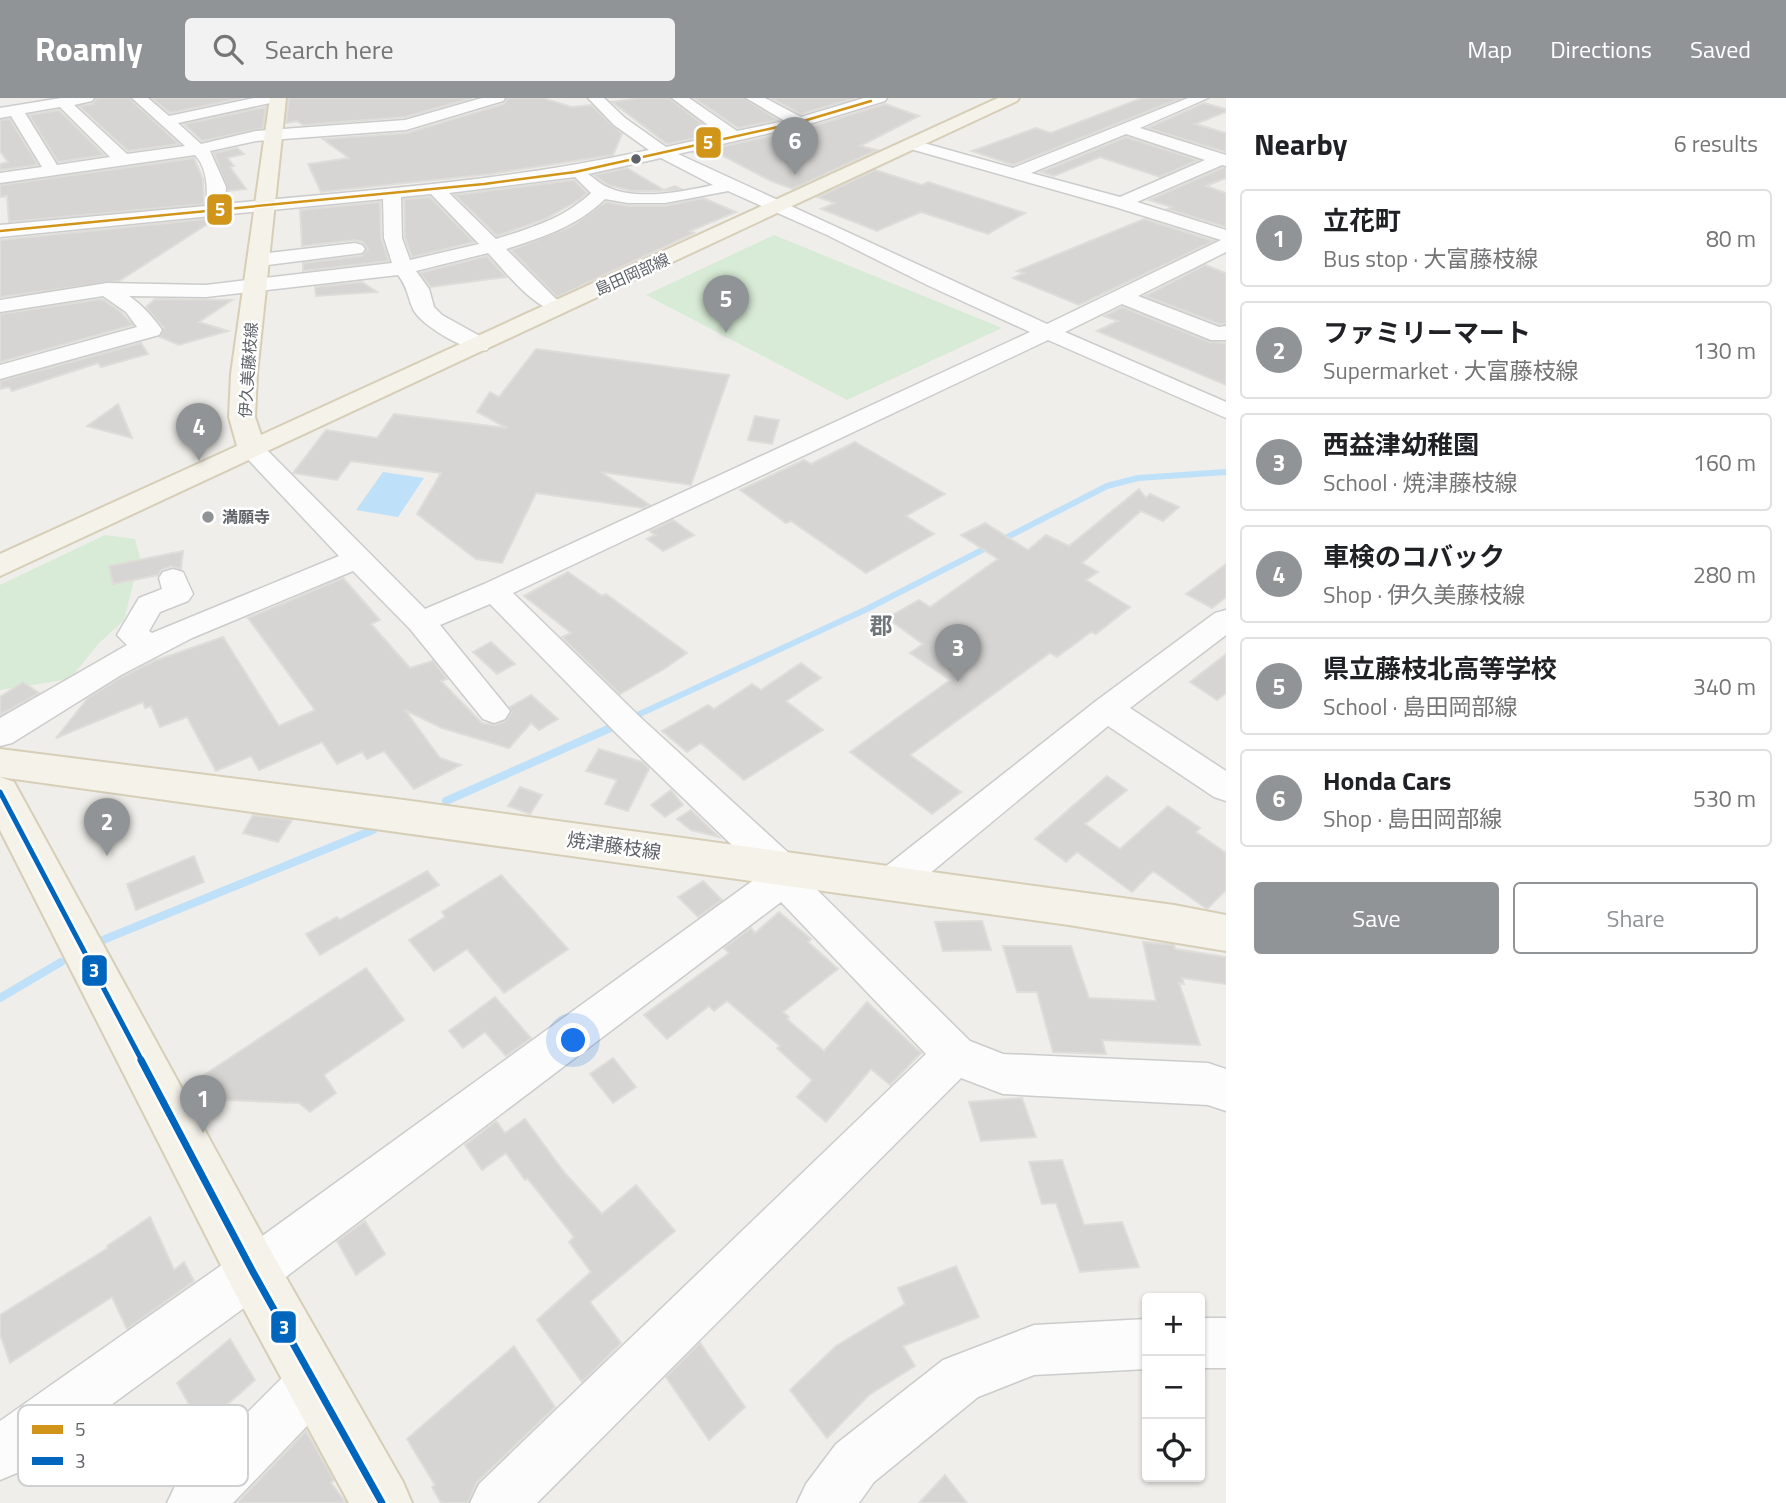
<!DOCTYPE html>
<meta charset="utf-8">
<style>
body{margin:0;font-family:"Titillium Web","Noto Sans JP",sans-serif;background:#f2f2f2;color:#202124}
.controls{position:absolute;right:21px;bottom:21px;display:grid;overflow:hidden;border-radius:7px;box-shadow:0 2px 5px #0004}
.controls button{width:63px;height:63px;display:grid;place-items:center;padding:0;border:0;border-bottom:2px solid #e0e0e0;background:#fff;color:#202124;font:35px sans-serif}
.you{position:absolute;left:574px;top:943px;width:24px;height:24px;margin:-18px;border:5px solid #fff;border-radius:50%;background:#1a73e8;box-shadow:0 0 0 10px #1a73e833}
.badge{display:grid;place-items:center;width:46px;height:46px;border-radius:50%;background:#919496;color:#fff;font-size:23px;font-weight:700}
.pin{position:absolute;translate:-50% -58px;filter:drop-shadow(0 2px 4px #0008)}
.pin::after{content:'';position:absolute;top:37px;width:24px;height:21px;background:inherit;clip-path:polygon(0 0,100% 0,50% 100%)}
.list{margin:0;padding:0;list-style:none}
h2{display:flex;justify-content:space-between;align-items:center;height:91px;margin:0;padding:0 28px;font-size:30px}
h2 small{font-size:23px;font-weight:400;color:#757577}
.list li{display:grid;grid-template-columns:46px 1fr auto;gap:21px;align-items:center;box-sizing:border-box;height:98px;margin:0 14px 14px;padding:0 14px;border:2px solid #e0e0e0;border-radius:7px}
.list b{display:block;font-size:26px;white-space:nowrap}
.list p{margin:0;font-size:23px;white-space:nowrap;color:#757577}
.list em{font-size:23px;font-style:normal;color:#757577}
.actions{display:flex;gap:14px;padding:21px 28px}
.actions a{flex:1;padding:16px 0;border:2px solid #919496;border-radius:7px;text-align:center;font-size:24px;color:#919496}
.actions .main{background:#919496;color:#fff}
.icon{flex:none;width:38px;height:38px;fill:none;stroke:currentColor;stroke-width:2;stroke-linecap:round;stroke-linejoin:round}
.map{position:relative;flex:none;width:1226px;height:1405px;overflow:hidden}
header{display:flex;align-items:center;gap:42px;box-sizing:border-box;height:98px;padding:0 35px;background:#919496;color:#fff}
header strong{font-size:33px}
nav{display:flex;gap:38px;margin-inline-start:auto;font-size:24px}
.search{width:490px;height:63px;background:#f2f2f2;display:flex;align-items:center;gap:18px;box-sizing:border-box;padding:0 24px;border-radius:7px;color:#757577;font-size:26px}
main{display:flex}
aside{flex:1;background:#fff}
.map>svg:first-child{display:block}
.green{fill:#d8ebd6}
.water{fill:#bfe0f9}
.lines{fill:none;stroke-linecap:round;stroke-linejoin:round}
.stream-far1{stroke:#bfe0f9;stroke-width:6}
.stream{stroke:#bfe0f9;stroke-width:8}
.building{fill:#d6d5d3;stroke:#deddd9;stroke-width:2}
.minor-casing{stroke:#cbcccc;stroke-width:3}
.major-casing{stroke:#d7ceb8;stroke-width:4}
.minor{fill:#fdfcfc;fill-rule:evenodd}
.major{fill:#f4f2e9;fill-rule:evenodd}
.bus-1-casing{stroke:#fff;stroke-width:5}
.bus-2-far1-casing{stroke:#fff;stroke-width:10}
.bus-2-casing{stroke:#fff;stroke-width:12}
.bus-1{stroke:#d1951a;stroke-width:2.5}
.bus-2-far1{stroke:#0065bd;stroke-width:5}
.bus-2{stroke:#0065bd;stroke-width:7}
.bus-dot{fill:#5f6368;stroke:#fff;stroke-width:2.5}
.poi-dot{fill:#919496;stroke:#fff;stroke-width:2.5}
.labels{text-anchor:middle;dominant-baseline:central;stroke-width:5;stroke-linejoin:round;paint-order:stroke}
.far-street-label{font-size:16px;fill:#5f6368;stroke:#fff}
.far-poi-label{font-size:16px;font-weight:bold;fill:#5f6368;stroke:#fff;text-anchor:start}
.street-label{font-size:19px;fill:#5f6368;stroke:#fff}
.quarter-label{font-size:23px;font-weight:bold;fill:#70757a;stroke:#fff}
.key{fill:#fff;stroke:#cfd0d2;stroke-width:2}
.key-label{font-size:19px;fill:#5f6368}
.line-badge{stroke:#fff;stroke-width:2.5}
.badge-label{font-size:19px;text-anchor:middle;font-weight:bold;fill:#fff}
</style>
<header>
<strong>Roamly</strong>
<div class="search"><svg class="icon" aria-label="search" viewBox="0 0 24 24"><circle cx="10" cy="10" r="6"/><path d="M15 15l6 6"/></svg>Search here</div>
<nav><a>Map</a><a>Directions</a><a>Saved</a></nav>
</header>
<main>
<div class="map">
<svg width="1226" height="1405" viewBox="0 0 1226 1405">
<rect width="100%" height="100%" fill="#efeeea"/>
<!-- green -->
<g class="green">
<path d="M774 137 1002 230 847 302 646 197Z"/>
<path d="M105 437 135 441 140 459 124 522 98 546 70 581 0 592V487Z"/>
</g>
<!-- water -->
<path class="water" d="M383 374 424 380 398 419 356 412Z"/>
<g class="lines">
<!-- stream-far1 -->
<path class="stream-far1" d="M631 620 867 511 1107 388 1138 380 1226 374"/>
<!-- stream -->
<g class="stream">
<path d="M446 703 617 627"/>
<path d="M98 844 373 732"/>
<path d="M0 900 61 864"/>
</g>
</g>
<!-- building -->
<g class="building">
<path d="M97 0H129L179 46 128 53 79 8 93 6Z"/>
<path d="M152 0H241L170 15Z"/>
<path d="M289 0H472L405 19 303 27 297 23 286 25Z"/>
<path d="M508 0H542L572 9 591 7 622 36 613 57 491 76 321 94 308 66 349 60 323 41 407 35 504 6Z"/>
<path d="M640 0H669L715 36 667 46 612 4Z"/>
<path d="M694 0H744L778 22 738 30Z"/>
<path d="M771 0H855L801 16Z"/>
<path d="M1142 0H1181L1013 67 972 53 1036 30 1051 35Z"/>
<path d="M1204 5 1226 11V14L1195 26 1226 35V54L1147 30Z"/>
<path d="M885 6 919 18 860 48 877 52 793 91 771 83 716 54 699 57 694 55 807 30Z"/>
<path d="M266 9 263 30 202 43 184 26Z"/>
<path d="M59 12 104 57 58 64 29 17Z"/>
<path d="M10 21 38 67 0 72V66L8 64 0 53V22Z"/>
<path d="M1126 39 1198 62 1160 79 1100 59 1054 78 1041 74Z"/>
<path d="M237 50 244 56 227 60 234 68 230 69 246 91 228 93 214 55Z"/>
<path d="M194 60 203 81 204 106 9 124 7 98 0 99V87Z"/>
<path d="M627 70 664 92 675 88 681 91 659 93H632L608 87 594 77Z"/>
<path d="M1222 70H1226V80L1206 88 1226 95V129L1167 111 1172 109 1149 102Z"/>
<path d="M875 72 922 87 928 84 1025 115 988 136 921 114 877 133 821 111 835 105 818 99Z"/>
<path d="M574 82 587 95 579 102 545 121 497 138 455 97Z"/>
<path d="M430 99 474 144 412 159 405 140 404 101Z"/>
<path d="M703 100 736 114 690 133 694 135 557 199 511 152 572 128 606 104 628 108H665Z"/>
<path d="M380 104 381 140 389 163 303 173V165L362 158 368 151 363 144 355 142 302 148 300 112Z"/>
<path d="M217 120 119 183 0 199V142Z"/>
<path d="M1144 121 1214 143 1079 207 1013 180 1024 175 1017 173Z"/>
<path d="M487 158 506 179 431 189 420 175Z"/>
<path d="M1205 167 1226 175V226H1219L1145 198Z"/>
<path d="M362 184 377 194 316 198 315 189Z"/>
<path d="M102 201 120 213 133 227 0 264V216Z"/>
<path d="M155 201 232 202 199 224 228 233 179 247 160 239 164 230 146 209Z"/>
<path d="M1122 209 1210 244 1226 245V287L1097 233 1118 223 1104 218Z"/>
<path d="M141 245 148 256 101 269 98 265 12 293 9 289 0 291V283Z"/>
<path d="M536 251 729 277 691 387 601 374 650 407 643 410 536 395 502 465 476 461 417 416 441 375 351 363 337 382 293 375 326 332 377 340 394 316 507 330 477 314 490 294 499 299Z"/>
<path d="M118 306 132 340 87 328Z"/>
<path d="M755 318 779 322 772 346 748 342Z"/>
<path d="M855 344 945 396 906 418 934 436 866 475 791 423 786 425 740 392 804 362 811 366Z"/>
<path d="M1139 391 1146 400 1150 396 1179 409 1163 423 1141 413 1082 465 1098 474 1086 482 1130 509 1096 536 1091 534 1057 559 1050 555 910 657 961 694 932 716 850 654 950 582 910 555 923 546 887 520 919 502 930 509 998 461 961 437 985 425 1028 452 1046 437 1069 448Z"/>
<path d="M673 422 694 437 663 453 647 441 655 437 650 433Z"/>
<path d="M183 453 181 471 172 468 162 471 158 477 113 486 109 468Z"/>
<path d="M1226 466V499L1212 510 1186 496Z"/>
<path d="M568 474 602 498 606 496 687 555 664 571 620 596 562 539 571 535 524 498Z"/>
<path d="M343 480 380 522 371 526 410 570 433 563 447 581 441 583 482 625 495 627 506 623 512 614 510 609 531 597 558 621 539 632 531 625 509 650 442 630 405 612 440 660 461 667 414 691 384 653 367 661 362 654 337 666 322 644 259 672 251 658 216 673 187 619 160 629 151 608 145 610 143 604 56 640 88 600 122 579 154 563 223 539 279 628 315 612 248 520Z"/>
<path d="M491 544 515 566 497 576 473 554Z"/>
<path d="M1226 556V595L1217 602 1190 584Z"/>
<path d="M801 565 821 580 786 603 823 632 744 682 701 645 687 654 662 633 708 607 714 611 752 586 761 592Z"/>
<path d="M23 584 39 595 0 617V599Z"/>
<path d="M599 651 642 664 649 671 628 713 605 706 617 682 586 673Z"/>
<path d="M1107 678 1127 692 1085 726 1120 751 1168 708 1200 730 1196 734 1226 755V792L1207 811 1153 773 1132 794 1077 754 1066 764 1035 741Z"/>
<path d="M520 689 542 697 530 716 508 708Z"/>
<path d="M671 692 683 707 665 719 651 707Z"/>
<path d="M691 712 719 739 691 732 677 721Z"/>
<path d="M253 717 292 722 278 744 243 735Z"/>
<path d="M194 758 204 784 136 812 127 786Z"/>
<path d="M427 773 439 787 320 857 306 836 337 819 339 822Z"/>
<path d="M501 777 568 851 504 895 467 851 434 873 409 842 445 819 442 814Z"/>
<path d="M703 783 722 802 698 819 678 799Z"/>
<path d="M779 814 811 841 808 844 838 871 783 914 789 919 787 921 824 953 867 904 921 955 890 987 871 971 826 1024 797 999 812 982 777 950 780 948 727 903 714 913 709 908 667 941 644 917 729 855 724 850 751 830 755 835Z"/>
<path d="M982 823 991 852 943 853 935 824Z"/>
<path d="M1143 844 1174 847 1175 851 1226 859V886L1182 880 1184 886 1179 885 1200 947 1102 942 1106 956 1053 954 1037 894H1017L1003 848H1071L1089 900 1156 903Z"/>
<path d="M366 870 404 922 324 977 336 995 310 1014 299 1005 202 1001 198 981Z"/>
<path d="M495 899 531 940 506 958 485 934 463 950 449 933Z"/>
<path d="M613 960 636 989 613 1005 590 976Z"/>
<path d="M1022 1000 1036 1039 981 1043 969 1004Z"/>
<path d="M525 1021 564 1074 602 1116 636 1087 675 1133 590 1204 621 1245 582 1284 537 1222 591 1174 569 1144 574 1139 527 1080 525 1082 506 1055 482 1072 465 1047 496 1023 505 1035Z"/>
<path d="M1062 1062 1084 1127 1122 1124 1139 1169 1080 1174 1056 1105 1042 1106 1029 1064Z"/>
<path d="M150 1119 174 1172 184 1164 194 1183 127 1231 112 1199 10 1265 0 1236V1217L108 1150 107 1148Z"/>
<path d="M365 1123 385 1156 356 1177 337 1143Z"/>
<path d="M956 1168 979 1219 903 1248 915 1268 869 1297 827 1340 790 1292 836 1248 905 1206 898 1190Z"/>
<path d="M230 1241 255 1282 202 1329 177 1285Z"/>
<path d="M700 1245 745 1309 709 1342 666 1279Z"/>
<path d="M514 1248 555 1309 477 1384 468 1405H441L432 1389 435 1387 407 1341Z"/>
<path d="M306 1333 334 1382 331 1385 346 1405H237Z"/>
<path d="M945 1377 967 1405H919Z"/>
</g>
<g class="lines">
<defs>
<g id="minor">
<path d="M61 0H94L92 3 74 7 127 56 185 48 132 0H148L169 18 254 0H282L275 4 178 25 201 46 256 33 405 22 482 0H505L503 3 406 32 256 43 210 53 226 89 225 106C367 92 510 83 649 52L614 27 588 0H604L625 20 666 49 721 37 672 0H689L737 33 785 23 746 0H765L801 19 864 0H887L885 3 806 27 678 56 1047 226 1221 142 1115 109 907 50 905 47 907 44 913 42 1013 70 1188 0H1208L1140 30 1226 57V68L1222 67 1137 104 1226 132V154L1138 198 1219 229 1226 228V242H1211L1122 206 1065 234 1226 304V320L1048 242 513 495 641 620 793 759 800 775 970 943 1003 956 1208 965 1226 971V1013L1208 1007 1003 996 961 980 537 1405H470L479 1386 926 956 781 804 270 1191 19 1374 0 1382V1323L236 1157 762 776 617 636 490 506 440 527 510 613 505 621 494 625 483 621 410 531 353 473 192 540 121 577 12 645 0 648V620L127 547 117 537 139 500 162 491 159 480 163 474 173 471 183 474 193 496 188 503 160 514 149 533 152 535 339 458 242 355 239 350 242 345 251 343 260 345 425 511 484 486 1030 234 927 187 827 137 728 93 665 105H628L605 101C576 129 543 139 506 151L556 201 567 205 570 209 567 213C540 220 506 174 488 155L416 173 429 191 434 209 442 217 487 242 490 247 487 252C470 256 421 228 413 211 407 197 408 190 398 177L206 199 129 198C142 207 153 219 162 232L159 237 0 281V267L137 229 126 214 103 198 0 214V202L107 185 206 187 392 165 384 140 383 101 0 139V127L206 108C208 91 207 69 195 57L0 85V75L42 69 11 18 0 20V10ZM60 9 110 59 57 67 25 15ZM1126 36 1205 62 1120 99 1031 75ZM661 60 713 87C682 94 637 103 607 89 600 86 594 80 588 76ZM575 79 591 95C563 121 531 130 496 141L449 95ZM431 96 479 146 410 162 402 140 401 99Z"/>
<path d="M355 145 362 147 365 151 362 155 260 168 250 162 260 156Z"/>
<path d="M1226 512V537L1130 610 1226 673V703L1214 699 1108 628 906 795 893 799 880 795 874 784 880 773 1096 603 1215 515Z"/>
<rect x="1200" y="1220" width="26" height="50"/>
<path d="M1147 1221V1271L1034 1277 978 1299 874 1384 859 1405H797L806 1386 836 1346 943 1262 1034 1227Z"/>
<path d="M314 1258 332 1266 340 1284 332 1302 233 1405H167L176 1386 296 1266Z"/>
</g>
<g id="major">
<path d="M270 0H286L257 276 255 319 261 337 998 0H1019L1017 3 0 478V456L237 348 229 319 231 276Z"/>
<path d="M0 651 404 702 1174 807 1226 817V853L1069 827 0 679Z"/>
<path d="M0 679 14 684 272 1155 403 1384 412 1405H349L234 1193 0 732Z"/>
</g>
</defs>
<!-- minor casing -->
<use href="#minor" class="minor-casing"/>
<!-- major casing -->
<use href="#major" class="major-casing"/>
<!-- minor -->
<use href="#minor" class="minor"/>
<!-- major -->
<use href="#major" class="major"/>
<defs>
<path id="bus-1" d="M0 133 484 86 575 74 800 24 871 3"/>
<path id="bus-2-far1" d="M0 694 142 963"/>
<path id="bus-2" d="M141 962 253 1174 382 1405"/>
</defs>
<!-- bus-1 casing -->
<use href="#bus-1" class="bus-1-casing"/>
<!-- bus-2-far1 casing -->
<use href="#bus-2-far1" class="bus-2-far1-casing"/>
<!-- bus-2 casing -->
<use href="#bus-2" class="bus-2-casing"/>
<!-- bus-1 -->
<use href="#bus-1" class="bus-1"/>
<!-- bus-2-far1 -->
<use href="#bus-2-far1" class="bus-2-far1"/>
<!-- bus-2 -->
<use href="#bus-2" class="bus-2"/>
</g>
<!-- markers -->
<circle class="bus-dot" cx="636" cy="61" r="6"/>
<circle class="poi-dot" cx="208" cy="419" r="7"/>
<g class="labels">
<!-- far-street labels -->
<g class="far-street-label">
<text transform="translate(632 176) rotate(-24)">島田岡部線</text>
<text transform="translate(248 272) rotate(-86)">伊久美藤枝線</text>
</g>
<!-- far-poi labels -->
<g class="far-poi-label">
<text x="222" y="419">満願寺</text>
</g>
<!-- street labels -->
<g class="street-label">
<text transform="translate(614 747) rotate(8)">焼津藤枝線</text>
</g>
<!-- quarter labels -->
<g class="quarter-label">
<text x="881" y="527">郡</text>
</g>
</g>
<!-- legend -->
<rect x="18" y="1307" width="230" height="81" rx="10" class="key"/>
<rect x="32" y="1327" width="31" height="9" fill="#d1951a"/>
<rect x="32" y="1359" width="31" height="8" fill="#0065bd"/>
<g class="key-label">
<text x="75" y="1338">5</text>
<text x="75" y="1370">3</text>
</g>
<g class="line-badge">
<rect x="695" y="28" width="27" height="33" rx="7" fill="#d1951a"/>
<rect x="206" y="95" width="27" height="33" rx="7" fill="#d1951a"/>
<rect x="81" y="856" width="27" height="33" rx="7" fill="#0065bd"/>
<rect x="270" y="1212" width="27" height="34" rx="7" fill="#0065bd"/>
</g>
<g class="badge-label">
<text x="708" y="51">5</text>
<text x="220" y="118">5</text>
<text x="94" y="879">3</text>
<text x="284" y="1236">3</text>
</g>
</svg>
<div class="controls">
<button>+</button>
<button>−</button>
<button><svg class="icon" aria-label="locate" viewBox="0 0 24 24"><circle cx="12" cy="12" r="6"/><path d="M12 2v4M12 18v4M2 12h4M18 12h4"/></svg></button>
</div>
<div class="you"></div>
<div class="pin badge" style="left:203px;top:1035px">1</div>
<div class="pin badge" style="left:107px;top:758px">2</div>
<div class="pin badge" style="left:958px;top:584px">3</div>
<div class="pin badge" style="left:199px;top:363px">4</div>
<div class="pin badge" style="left:726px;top:235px">5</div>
<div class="pin badge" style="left:795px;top:77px">6</div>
</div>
<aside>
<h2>Nearby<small>6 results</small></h2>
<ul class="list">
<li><span class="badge">1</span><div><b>立花町</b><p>Bus stop · 大富藤枝線</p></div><em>80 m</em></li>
<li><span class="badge">2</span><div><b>ファミリーマート</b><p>Supermarket · 大富藤枝線</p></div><em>130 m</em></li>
<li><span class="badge">3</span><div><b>西益津幼稚園</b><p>School · 焼津藤枝線</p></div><em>160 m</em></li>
<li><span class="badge">4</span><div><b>車検のコバック</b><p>Shop · 伊久美藤枝線</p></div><em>280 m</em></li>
<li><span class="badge">5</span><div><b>県立藤枝北高等学校</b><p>School · 島田岡部線</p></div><em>340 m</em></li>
<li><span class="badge">6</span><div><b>Honda Cars</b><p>Shop · 島田岡部線</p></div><em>530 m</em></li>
</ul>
<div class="actions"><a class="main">Save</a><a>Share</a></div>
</aside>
</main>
